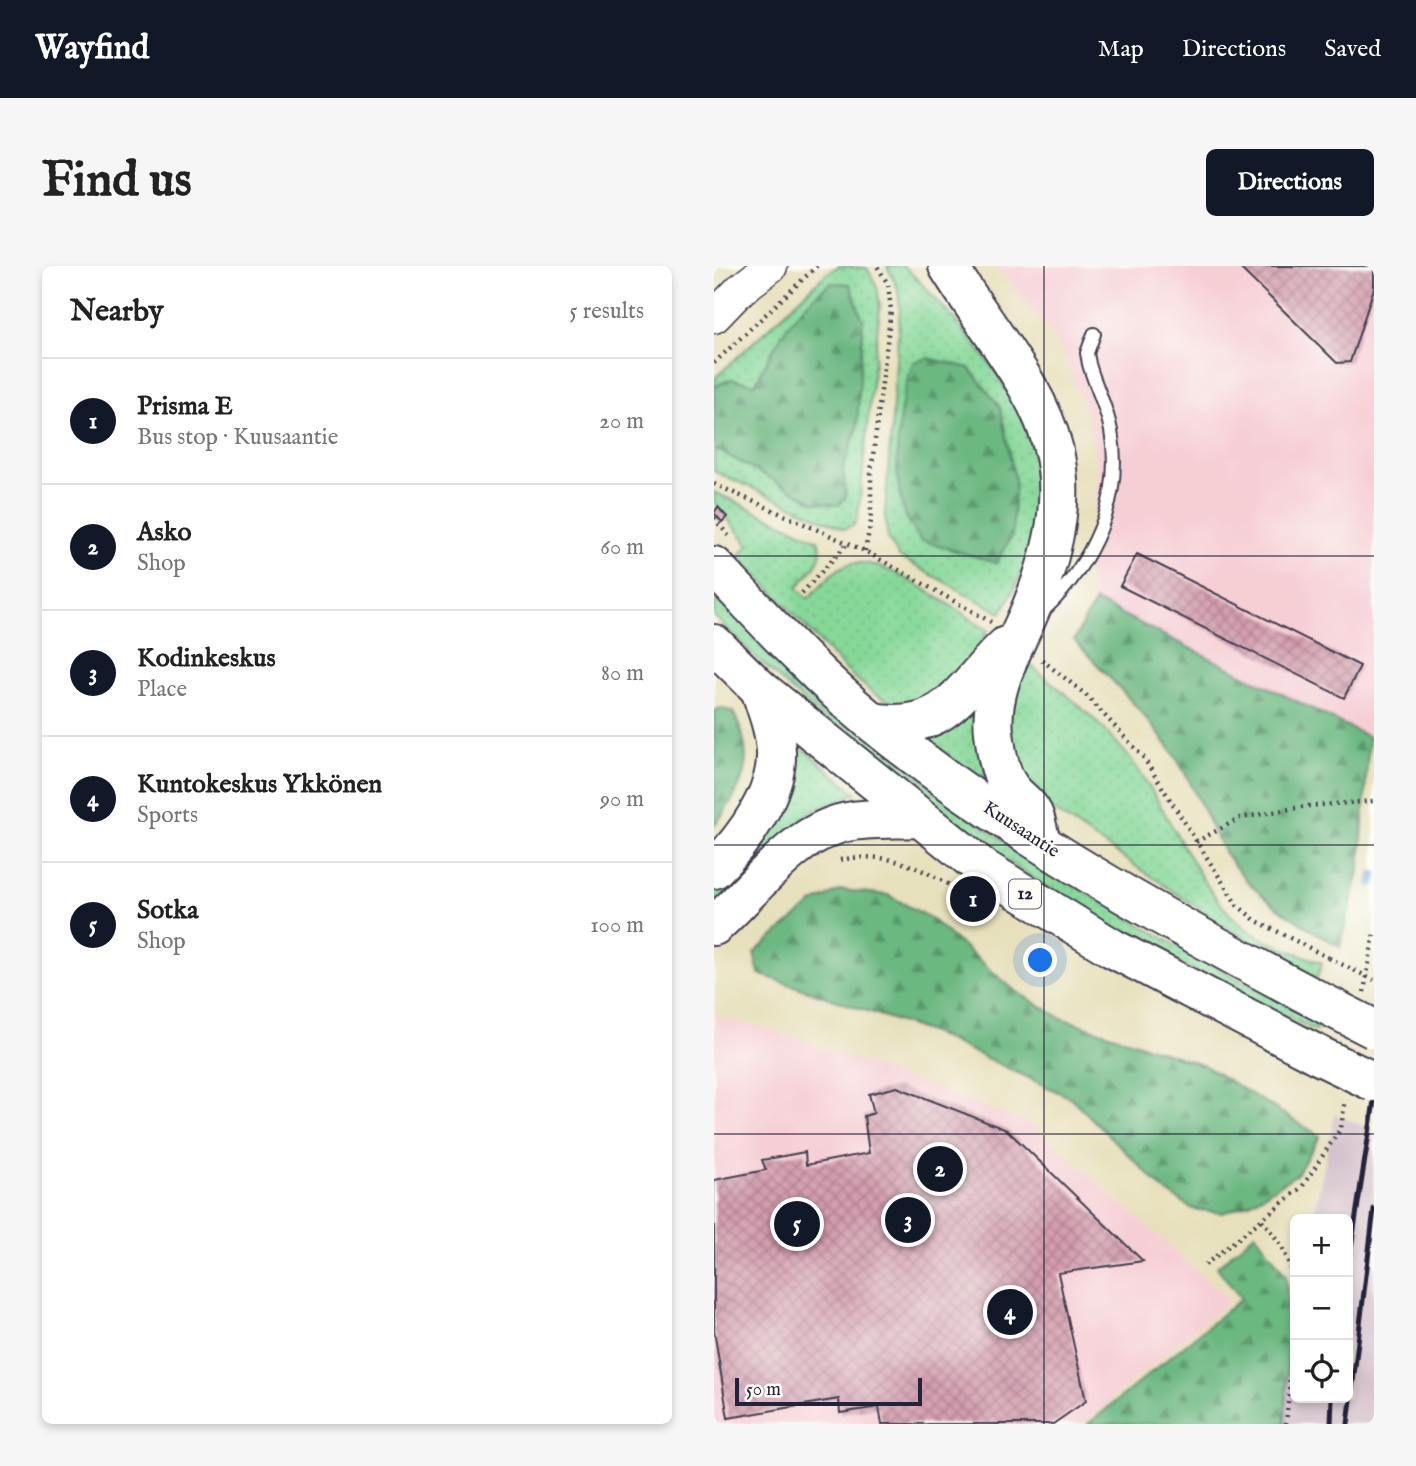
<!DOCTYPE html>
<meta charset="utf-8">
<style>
body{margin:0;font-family:"IM FELL English",serif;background:#f6f6f6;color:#222}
.controls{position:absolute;right:21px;bottom:21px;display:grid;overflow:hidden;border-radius:10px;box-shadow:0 4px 10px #0003}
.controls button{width:63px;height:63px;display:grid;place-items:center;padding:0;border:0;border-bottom:2px solid #e0e0e0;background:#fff;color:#222;font:35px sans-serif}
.scale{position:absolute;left:21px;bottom:18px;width:187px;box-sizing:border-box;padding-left:7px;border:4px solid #22223b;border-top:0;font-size:19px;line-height:24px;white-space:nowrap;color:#22223b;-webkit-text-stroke:5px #fdfcf7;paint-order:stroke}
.you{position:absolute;left:327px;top:695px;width:24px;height:24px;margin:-18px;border:5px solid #fff;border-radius:50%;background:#1a73e8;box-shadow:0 0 0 10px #1a73e833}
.badge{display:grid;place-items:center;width:46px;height:46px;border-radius:50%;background:#111827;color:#fff;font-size:23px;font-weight:700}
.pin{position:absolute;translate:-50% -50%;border:4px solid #fff;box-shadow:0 2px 7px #0006}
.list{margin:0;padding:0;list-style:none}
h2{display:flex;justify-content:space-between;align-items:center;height:91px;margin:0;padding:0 28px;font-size:30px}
h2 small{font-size:23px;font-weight:400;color:#767676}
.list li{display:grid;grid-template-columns:46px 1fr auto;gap:21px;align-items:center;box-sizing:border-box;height:126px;padding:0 28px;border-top:2px solid #e0e0e0}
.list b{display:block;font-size:26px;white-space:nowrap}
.list p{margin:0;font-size:23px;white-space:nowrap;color:#767676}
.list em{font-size:23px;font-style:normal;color:#767676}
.icon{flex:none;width:38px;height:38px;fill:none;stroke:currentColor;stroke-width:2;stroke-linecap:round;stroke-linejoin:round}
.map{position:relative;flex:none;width:660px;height:1158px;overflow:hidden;border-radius:10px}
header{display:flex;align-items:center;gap:42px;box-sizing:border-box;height:98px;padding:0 35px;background:#111827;color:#fff}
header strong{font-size:33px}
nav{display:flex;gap:38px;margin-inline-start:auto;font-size:24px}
.intro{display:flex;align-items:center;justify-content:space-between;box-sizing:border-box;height:168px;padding:0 42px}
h1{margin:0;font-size:49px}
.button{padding:18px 32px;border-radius:10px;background:#111827;color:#fff;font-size:24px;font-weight:700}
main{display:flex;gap:42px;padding:0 42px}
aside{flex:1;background:#fff;border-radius:10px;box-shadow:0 4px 10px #0003}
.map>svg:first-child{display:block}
.built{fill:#f6cfd5}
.railway{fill:#d1bdc8}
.grass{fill:url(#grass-dots);stroke:#547d6a;stroke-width:2}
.forest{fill:url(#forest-firs);stroke:#476d5e;stroke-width:2}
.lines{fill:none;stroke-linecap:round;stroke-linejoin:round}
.stream{stroke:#67a7da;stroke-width:8}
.building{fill:url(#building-cross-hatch)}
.service-casing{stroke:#403e4e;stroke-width:16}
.tertiary-casing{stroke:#403e4e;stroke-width:35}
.primary-casing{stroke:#403e4e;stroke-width:42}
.path{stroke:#403e4e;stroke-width:4.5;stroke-dasharray:2 5;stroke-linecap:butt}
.service{stroke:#fff;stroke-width:12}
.tertiary{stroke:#fff;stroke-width:32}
.primary{stroke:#fff;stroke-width:38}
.rail{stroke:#22223b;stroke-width:5}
.primary-bridge-casing{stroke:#403e4e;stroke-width:42;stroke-linecap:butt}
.path-bridge{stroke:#403e4e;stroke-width:4.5;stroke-dasharray:2 5;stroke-linecap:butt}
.primary-bridge{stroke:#fff;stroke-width:38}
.grid{fill:none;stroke:#22223b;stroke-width:2;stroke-opacity:0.55}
.labels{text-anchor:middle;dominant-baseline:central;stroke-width:5;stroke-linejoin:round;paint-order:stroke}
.shield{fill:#fdfcf7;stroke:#646373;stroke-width:2}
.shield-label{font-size:18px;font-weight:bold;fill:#22223b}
.street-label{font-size:19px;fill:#22223b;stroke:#fdfcf7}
</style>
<header>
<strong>Wayfind</strong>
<nav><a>Map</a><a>Directions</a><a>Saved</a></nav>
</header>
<div class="intro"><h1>Find us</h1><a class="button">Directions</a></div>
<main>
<aside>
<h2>Nearby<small>5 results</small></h2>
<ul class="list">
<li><span class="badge">1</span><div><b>Prisma E</b><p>Bus stop · Kuusaantie</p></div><em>20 m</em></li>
<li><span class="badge">2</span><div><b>Asko</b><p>Shop</p></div><em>60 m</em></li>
<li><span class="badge">3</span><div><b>Kodinkeskus</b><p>Place</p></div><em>80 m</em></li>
<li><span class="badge">4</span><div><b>Kuntokeskus Ykkönen</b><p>Sports</p></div><em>90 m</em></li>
<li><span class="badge">5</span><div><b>Sotka</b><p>Shop</p></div><em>100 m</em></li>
</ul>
</aside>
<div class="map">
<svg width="660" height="1158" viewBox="0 0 660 1158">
<defs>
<pattern id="grass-dots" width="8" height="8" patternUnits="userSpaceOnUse" patternTransform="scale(1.75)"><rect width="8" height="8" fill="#86d899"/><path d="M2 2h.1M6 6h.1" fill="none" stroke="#73b985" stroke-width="1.8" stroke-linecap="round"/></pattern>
<pattern id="forest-firs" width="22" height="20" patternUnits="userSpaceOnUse" patternTransform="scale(1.75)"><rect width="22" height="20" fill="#6cb881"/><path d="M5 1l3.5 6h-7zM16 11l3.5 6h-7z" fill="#58956b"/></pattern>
<pattern id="building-cross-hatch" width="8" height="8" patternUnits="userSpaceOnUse" patternTransform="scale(1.75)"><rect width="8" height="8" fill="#d49eaf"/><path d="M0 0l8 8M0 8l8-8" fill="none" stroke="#ac8090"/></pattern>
</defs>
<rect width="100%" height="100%" fill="#fdfcf7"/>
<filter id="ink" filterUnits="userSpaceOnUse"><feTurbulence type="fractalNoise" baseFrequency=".0143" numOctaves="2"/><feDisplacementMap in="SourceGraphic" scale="14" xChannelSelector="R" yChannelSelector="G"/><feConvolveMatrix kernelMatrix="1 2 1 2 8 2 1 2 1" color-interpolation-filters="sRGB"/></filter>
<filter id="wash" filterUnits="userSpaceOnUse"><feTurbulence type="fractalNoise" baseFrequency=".00686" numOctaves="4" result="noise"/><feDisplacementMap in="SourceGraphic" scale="28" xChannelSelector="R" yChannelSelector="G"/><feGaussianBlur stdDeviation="1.57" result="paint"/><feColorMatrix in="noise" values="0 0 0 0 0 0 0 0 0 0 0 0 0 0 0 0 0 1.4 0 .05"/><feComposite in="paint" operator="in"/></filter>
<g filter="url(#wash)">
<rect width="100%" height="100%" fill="#e7e0bc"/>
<!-- built -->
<g class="built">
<path d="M283 0H660V433L655 471 381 335 370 285 381 245 383 201 373 148 344 75Z"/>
<path d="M0 750 65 766 318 858 516 1034 367 1158H0Z"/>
</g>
<!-- railway -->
<path class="railway" d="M621 848 660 865V1158H571L575 1066 581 1035V1132H634V953H599Z"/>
<!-- grass -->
<g class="grass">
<path d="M125 0 153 2 163 21 166 40 144 251 140 259 130 263 0 205V113L112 8Z"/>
<path d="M173 0H190L194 4C295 108 373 203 287 347L185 291 174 273 171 249 186 42 184 23Z"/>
<path d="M0 226 104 274C114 292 94 308 83 322L94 332C106 322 119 303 135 298 168 287 244 346 274 364L266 379 227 430 192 439 177 436 160 428 134 406 25 290 35 279 0 236Z"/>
<path d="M0 328 230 532 320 596 470 684 605 756 602 765C535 733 469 701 404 664 259 582 117 468 0 350Z"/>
<path d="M311 395C350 426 394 461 423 502 456 548 484 622 526 658 549 677 581 686 608 697L603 712 521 667 315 528 291 457Z"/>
<path d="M268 428 272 519 210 472Z"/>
<path d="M81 476 142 527 97 546 0 639V625C36 586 84 530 81 476Z"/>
</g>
<!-- forest -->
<g class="forest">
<path d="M117 17 136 18 149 55 143 163 129 202 132 231 125 239 100 236 0 182V121L16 113 41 118C63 75 77 46 117 17Z"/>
<path d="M214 92 255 102 286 141 301 214 298 270 282 297 206 274C201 265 193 255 190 245 177 203 184 137 199 96Z"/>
<path d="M381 335 655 471 646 601 626 681C582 655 540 632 511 587 492 555 480 518 459 487 430 446 394 410 360 374Z"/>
<path d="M7 442 19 446C44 493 30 520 0 560V445Z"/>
<path d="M127 624 174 629 216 652 300 724 347 752 491 800 606 870 583 908 536 937 509 947 479 943 450 924 357 832 221 768 45 708 40 687 99 637Z"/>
<path d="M541 967 572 1009 575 1066 571 1158H374L527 1033 503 1001Z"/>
</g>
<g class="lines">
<!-- stream -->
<path class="stream" d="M658 617 660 609"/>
</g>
<g id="blocks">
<!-- building -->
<g class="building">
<path d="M524 0H660V22L636 96 623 97Z"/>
<path d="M4 241 13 251 8 256 0 247Z"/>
<path d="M423 288 646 400 630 432 406 320Z"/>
<path d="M251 631 263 638 259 644 247 636Z"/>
<path d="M183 821 293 864 429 995 344 1007 372 1135 339 1158H168L165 1141 126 1147 125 1133 14 1152 0 1064V914L52 904 48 894 91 886 92 899 155 887 150 850 160 847 155 828Z"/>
</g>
</g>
</g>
<g filter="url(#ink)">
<use href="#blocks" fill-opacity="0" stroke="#403e4e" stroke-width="2"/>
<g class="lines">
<defs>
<path id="service" d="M330 344C378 298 410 233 397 165 393 141 381 120 375 98L373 87 380 68"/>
<path id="tertiary" d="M0 51 26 24 57 0"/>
<g id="primary">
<path d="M234 0C315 129 384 176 318 340 302 379 275 422 280 466 282 484 285 507 296 522 302 531 313 537 318 546 323 554 324 567 327 576"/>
<path d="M0 300C51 354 101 409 158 456 297 570 453 655 611 738"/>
<path d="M0 378 46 423 270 603 398 682 604 789"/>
<path d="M158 456C233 468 246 423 292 380"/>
<path d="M0 603C29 575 64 528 62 486 61 465 53 444 46 423"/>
<path d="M0 660C42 623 81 563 139 555 160 552 183 553 204 552"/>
</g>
</defs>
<!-- service casing -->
<use href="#service" class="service-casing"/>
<!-- tertiary casing -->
<use href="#tertiary" class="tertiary-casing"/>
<!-- primary casing -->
<use href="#primary" class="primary-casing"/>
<!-- path -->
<g class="path">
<path d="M0 97 103 0"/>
<path d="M0 218 151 285 277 356"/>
<path d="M0 252 17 273"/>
<path d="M151 285 157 255V206L177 44 174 18 163 0"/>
<path d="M88 327 133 278"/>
<path d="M328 394 371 428 429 491 523 639 541 654 615 692"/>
<path d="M482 576 526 552 593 540 660 535"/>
<path d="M126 594C170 585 202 599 239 621"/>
<path d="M650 726 660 667"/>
<path d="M548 954 568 980 581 1013"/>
<path d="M491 999 588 921 627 862 631 834"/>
<path d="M572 1158 581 1055"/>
</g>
<!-- service -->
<use href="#service" class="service"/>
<!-- tertiary -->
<use href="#tertiary" class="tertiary"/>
<!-- primary -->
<use href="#primary" class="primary"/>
<!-- rail -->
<g class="rail">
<path d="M634 1001 660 835"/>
<path d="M617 1158 618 1132"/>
<path d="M634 1158 660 943"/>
</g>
<defs>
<g id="primary-bridge">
<path d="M611 738 660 763"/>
<path d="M604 789 660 816"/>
</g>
</defs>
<!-- primary-bridge casing -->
<use href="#primary-bridge" class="primary-bridge-casing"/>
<!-- path-bridge -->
<path class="path-bridge" d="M615 692 660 714"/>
<!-- primary-bridge -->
<use href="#primary-bridge" class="primary-bridge"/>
</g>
</g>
<!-- grid -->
<path class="grid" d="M330 0V1158M0 290H660M0 579H660M0 868H660"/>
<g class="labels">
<!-- shield labels -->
<rect class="shield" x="295" y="613.5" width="32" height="29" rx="5"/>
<g class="shield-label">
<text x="311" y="628">12</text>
</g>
<!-- street labels -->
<g class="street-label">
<text transform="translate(307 564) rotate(33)">Kuusaantie</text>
</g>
</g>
</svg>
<div class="controls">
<button>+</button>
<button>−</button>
<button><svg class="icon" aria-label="locate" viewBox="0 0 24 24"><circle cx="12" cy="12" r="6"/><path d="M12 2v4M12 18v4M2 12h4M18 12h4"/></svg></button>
</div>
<div class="scale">50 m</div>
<div class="you"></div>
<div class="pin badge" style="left:259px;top:633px">1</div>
<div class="pin badge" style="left:226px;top:903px">2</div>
<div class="pin badge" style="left:194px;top:954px">3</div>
<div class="pin badge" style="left:296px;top:1046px">4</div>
<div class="pin badge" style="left:83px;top:958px">5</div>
</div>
</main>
